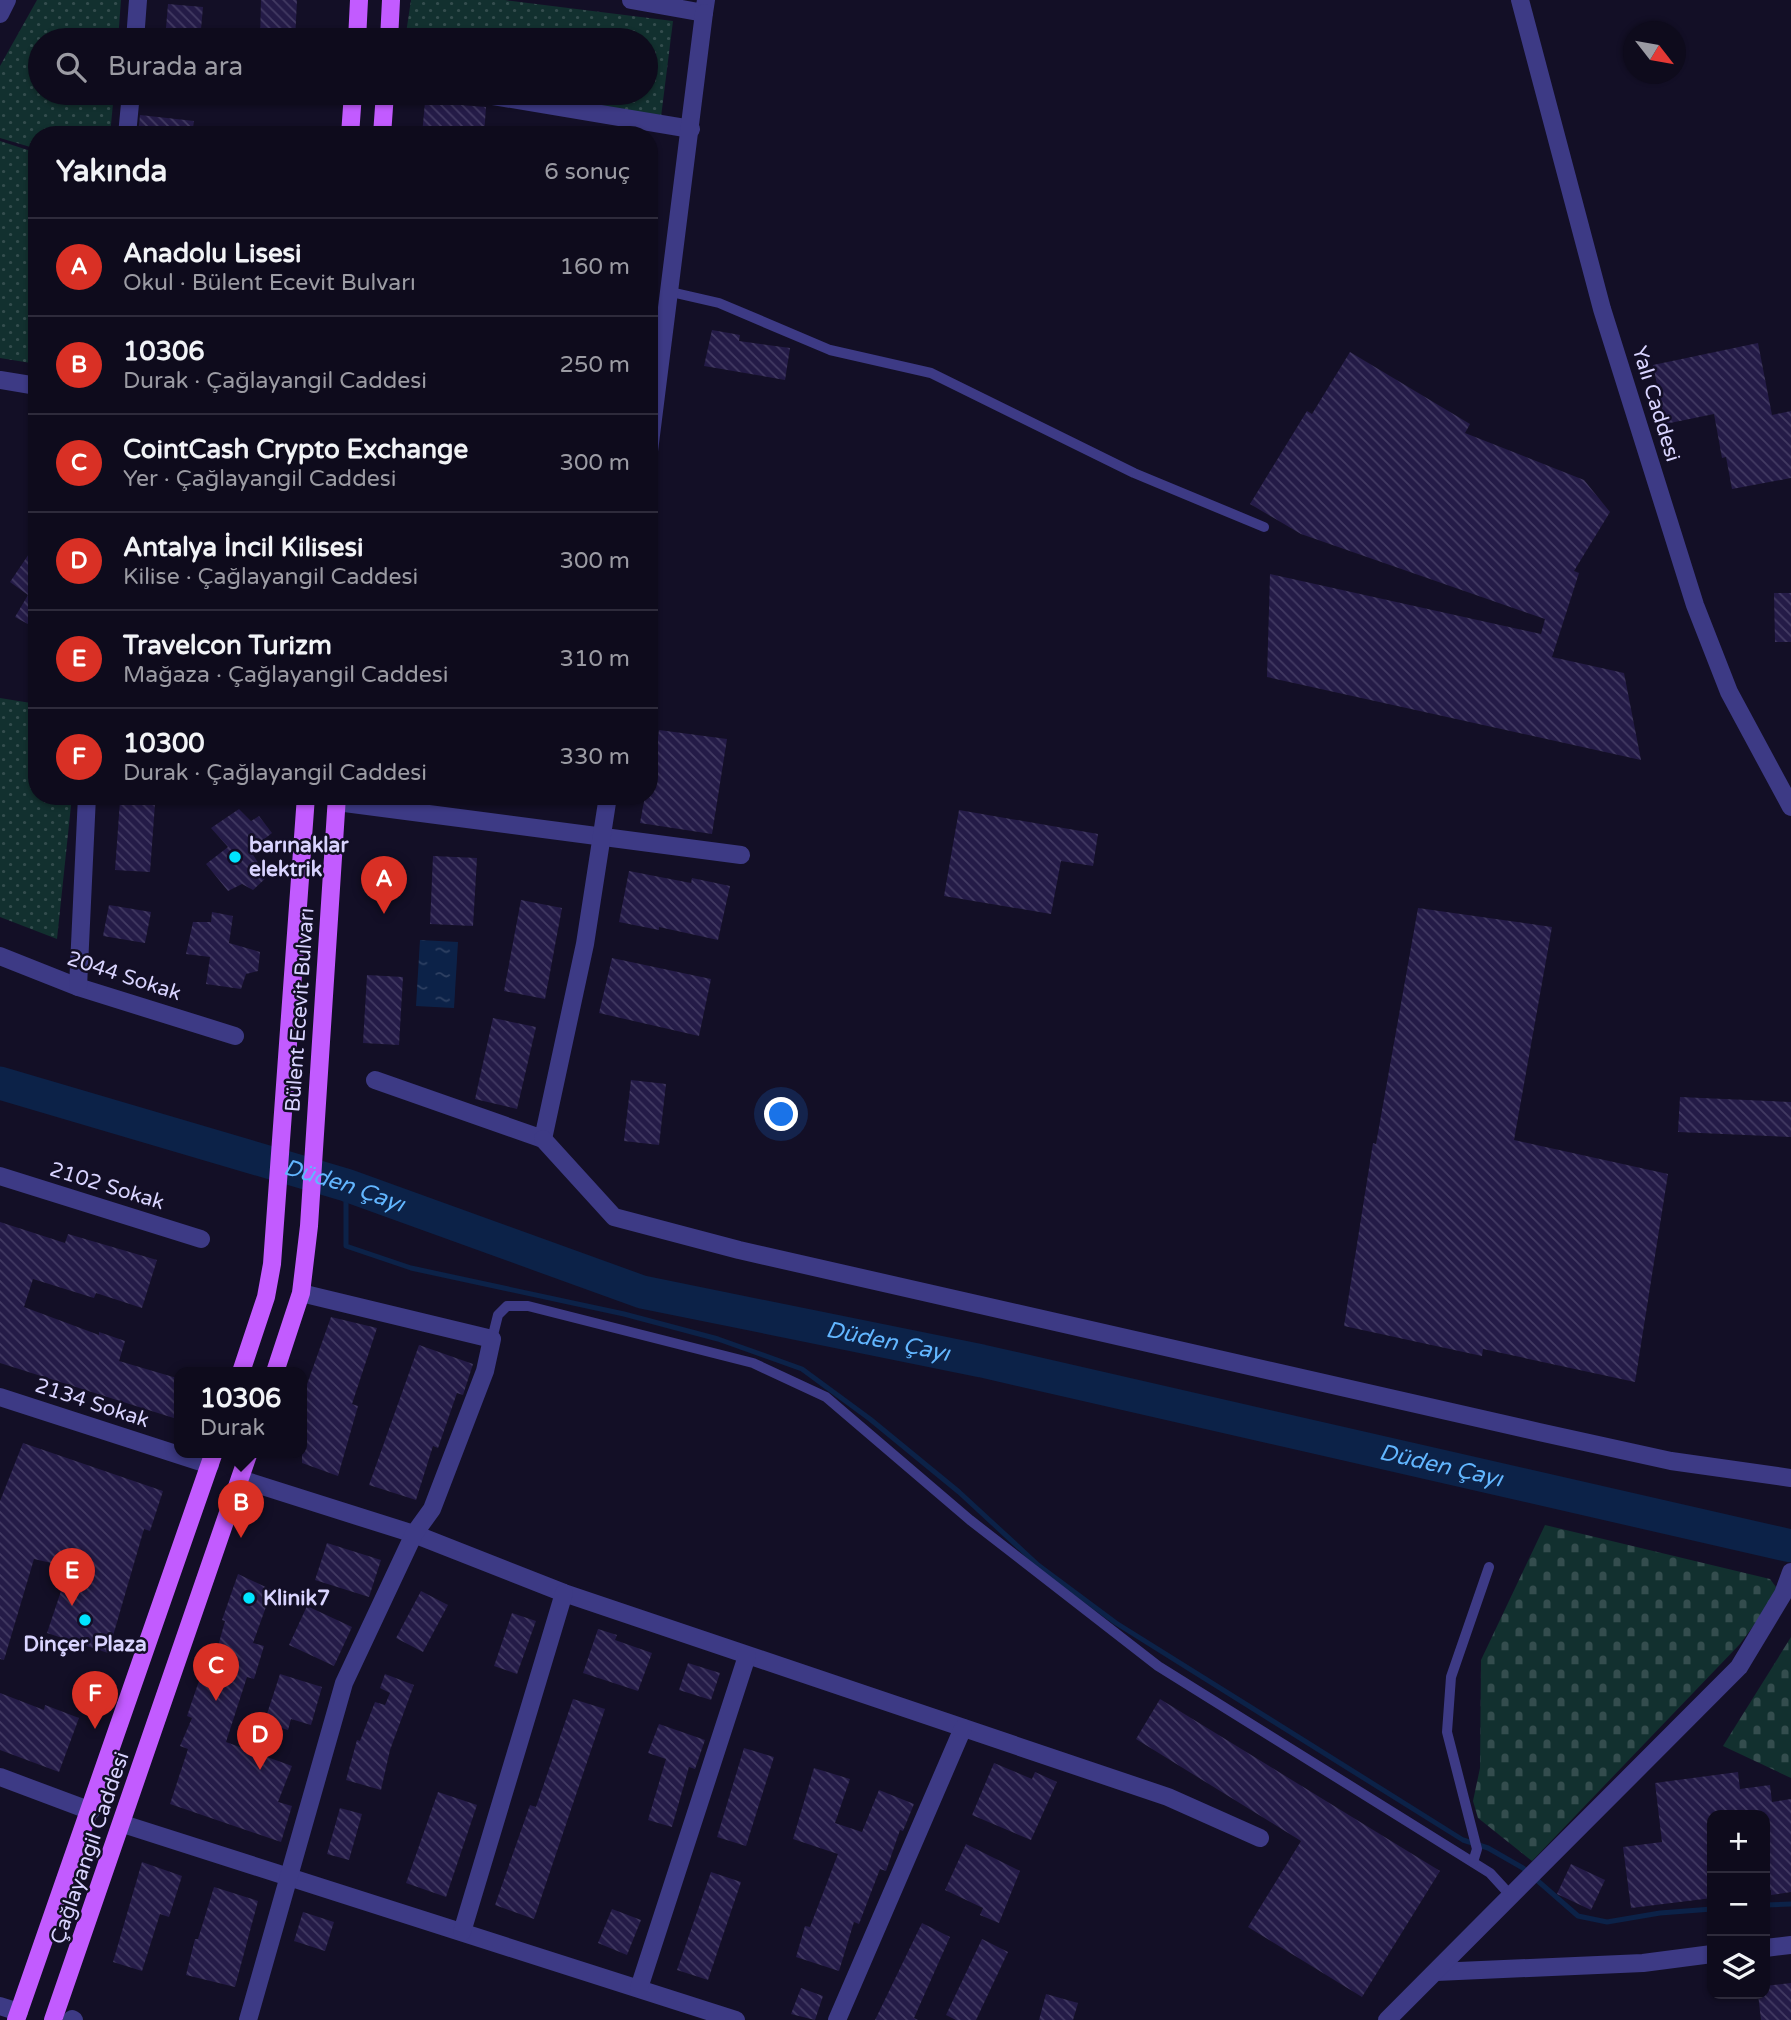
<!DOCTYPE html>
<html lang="tr">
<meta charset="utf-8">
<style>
body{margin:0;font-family:"Varela Round",sans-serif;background:#171425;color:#f1f3f6}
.controls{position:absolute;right:21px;bottom:21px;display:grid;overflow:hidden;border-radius:14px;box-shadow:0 2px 5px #0004}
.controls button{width:63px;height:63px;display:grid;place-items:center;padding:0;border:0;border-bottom:2px solid #2e2b3b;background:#0e0b1c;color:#f1f3f6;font:35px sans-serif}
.compass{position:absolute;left:1623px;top:21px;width:63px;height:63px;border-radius:50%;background:#0e0b1c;box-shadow:0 2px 5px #0004;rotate:121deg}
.you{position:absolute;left:782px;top:1115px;width:24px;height:24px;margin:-18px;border:5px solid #fff;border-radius:50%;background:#1a73e8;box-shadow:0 0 0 10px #1a73e833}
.badge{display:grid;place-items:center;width:46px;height:46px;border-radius:50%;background:#d93025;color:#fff;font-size:23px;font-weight:700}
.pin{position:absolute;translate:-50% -58px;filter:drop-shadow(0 2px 4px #0008)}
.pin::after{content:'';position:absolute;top:37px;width:24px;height:21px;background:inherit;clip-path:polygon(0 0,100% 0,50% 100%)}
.popup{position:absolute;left:174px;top:1367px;width:133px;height:91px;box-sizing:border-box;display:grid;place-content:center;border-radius:14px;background:#0e0b1c;filter:drop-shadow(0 2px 5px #0005);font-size:23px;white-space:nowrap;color:#9b9ba3}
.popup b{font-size:26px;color:#f1f3f6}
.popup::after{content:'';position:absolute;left:50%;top:100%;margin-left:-14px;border:14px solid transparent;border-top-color:#0e0b1c}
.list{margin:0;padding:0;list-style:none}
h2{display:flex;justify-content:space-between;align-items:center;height:91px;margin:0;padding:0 28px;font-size:30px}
h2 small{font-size:23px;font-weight:400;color:#9b9ba3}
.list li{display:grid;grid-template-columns:46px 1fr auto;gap:21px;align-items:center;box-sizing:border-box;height:98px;padding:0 28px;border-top:2px solid #2e2b3b}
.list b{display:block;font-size:26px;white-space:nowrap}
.list p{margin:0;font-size:23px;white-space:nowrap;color:#9b9ba3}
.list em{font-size:23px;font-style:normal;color:#9b9ba3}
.icon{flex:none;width:38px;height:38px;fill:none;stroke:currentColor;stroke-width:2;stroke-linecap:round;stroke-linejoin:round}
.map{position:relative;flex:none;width:1791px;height:2020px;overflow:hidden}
.search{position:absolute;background:#0e0b1c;box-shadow:0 2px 5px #0004;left:28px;top:28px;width:630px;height:77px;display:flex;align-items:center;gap:18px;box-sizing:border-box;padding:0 24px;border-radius:38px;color:#9b9ba3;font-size:26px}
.panel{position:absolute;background:#0e0b1c;box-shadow:0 2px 5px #0004;left:28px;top:126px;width:630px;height:679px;border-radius:28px}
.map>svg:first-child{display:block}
.grass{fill:url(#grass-dots)}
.cemetery{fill:url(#cemetery-stones)}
.water{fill:url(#water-ripples)}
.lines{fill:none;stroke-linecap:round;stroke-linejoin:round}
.stream{stroke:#0c2248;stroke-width:5}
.river{stroke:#0c2248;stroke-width:33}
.building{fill:url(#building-back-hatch)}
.service{stroke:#3d3a85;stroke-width:10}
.minor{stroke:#3d3a85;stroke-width:18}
.primary{stroke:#c25bff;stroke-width:18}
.poi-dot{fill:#00e5ff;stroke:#130f26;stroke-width:2.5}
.labels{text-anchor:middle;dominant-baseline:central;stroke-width:5;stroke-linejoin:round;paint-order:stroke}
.street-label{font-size:21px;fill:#d9d4ff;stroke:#130f26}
.poi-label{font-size:21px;font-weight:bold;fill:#d9d4ff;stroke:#130f26;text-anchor:start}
.water-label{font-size:23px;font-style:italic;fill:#62b6ff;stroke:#130f26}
</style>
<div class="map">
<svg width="1791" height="2020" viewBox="0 0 1791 2020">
<defs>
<pattern id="grass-dots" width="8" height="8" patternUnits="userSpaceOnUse" patternTransform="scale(1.75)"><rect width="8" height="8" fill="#12302f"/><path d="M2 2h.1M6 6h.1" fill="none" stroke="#344d4e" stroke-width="1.8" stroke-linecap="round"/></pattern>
<pattern id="cemetery-stones" width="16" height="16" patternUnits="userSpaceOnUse" patternTransform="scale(1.75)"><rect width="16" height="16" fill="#12302f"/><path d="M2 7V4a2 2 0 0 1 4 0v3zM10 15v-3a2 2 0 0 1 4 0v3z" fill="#344d4e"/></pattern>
<pattern id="water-ripples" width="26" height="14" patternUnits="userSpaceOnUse" patternTransform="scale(1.75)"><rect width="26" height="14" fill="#0c2248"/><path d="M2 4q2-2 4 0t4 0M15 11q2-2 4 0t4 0" fill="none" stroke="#2f4163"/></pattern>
<pattern id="building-back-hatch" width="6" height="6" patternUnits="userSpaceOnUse" patternTransform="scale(1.75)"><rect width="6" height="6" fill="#241b47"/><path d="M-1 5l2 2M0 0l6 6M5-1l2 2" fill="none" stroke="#433b63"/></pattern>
</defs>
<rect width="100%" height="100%" fill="#130f26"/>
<!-- grass -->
<g class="grass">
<path d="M37 0H121L118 40H40V93H114L110 135H37V149L0 138V66Z"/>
<path d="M411 0H505L673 21 661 117 521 93H646V40H405Z"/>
<path d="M0 141 37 153V364L0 358Z"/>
<path d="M0 698 37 704V796H72L57 939 0 917Z"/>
</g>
<!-- cemetery -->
<g class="cemetery">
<path d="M1545 1525 1770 1579 1779 1591 1740 1644 1532 1861 1478 1818 1473 1801 1480 1768 1481 1660Z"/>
<path d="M1791 1637V1778L1723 1746Z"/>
</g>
<!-- water -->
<g class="water">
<path d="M437 796H486L485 804Z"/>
<path d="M420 940 458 942 454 1008 416 1006Z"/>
</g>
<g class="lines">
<!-- stream -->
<g class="stream">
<path d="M346 1185V1246L411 1268 624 1314 718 1339 802 1369 870 1419 959 1492 1038 1565 1116 1623 1463 1840 1488 1848 1523 1868 1578 1916 1607 1922 1660 1913 1712 1909"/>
<path d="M1765 1905 1791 1904"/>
</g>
<!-- river -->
<path class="river" id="s1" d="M0 1083 346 1185 642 1292 982 1361 1791 1546"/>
</g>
<!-- building -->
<g class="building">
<path d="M261 0H297L295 40H260Z"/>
<path d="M168 4 203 7 200 40H165Z"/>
<path d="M425 102 486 107 484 135H422Z"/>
<path d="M140 115 194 121 192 135H138Z"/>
<path d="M712 330 740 335 739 341 790 348 785 380 704 366Z"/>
<path d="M1758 343 1772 415 1791 411V478L1732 489 1726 457 1722 458 1714 414 1665 424 1653 365Z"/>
<path d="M1350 352 1470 424 1465 433 1584 480 1610 512 1574 571 1579 573 1552 657 1624 673 1641 760 1267 677 1270 574 1541 634 1545 619 1301 534 1250 504 1307 411 1312 414Z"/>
<path d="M37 542V629L15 617 28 595 10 582Z"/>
<path d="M1774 593H1791V642H1775Z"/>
<path d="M659 730 727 739 712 834 640 823 645 796 650 794Z"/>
<path d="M120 801 155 804 150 872 115 870Z"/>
<path d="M239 809 251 821 259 816 272 833 250 850 267 877 253 890 242 884 228 891 206 864 228 847 211 828Z"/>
<path d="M959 810 1098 834 1093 866 1061 861 1051 914 944 896Z"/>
<path d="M433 856 477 858 473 926 430 924Z"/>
<path d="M629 871 691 883 692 878 730 886 718 940 659 927V930L619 922Z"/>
<path d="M521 900 562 908 545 999 504 991Z"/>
<path d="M109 905 151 912 145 943 103 936Z"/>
<path d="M1418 908 1552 927 1514 1140 1668 1174 1635 1382 1483 1349 1482 1356 1344 1326 1373 1143 1376 1144Z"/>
<path d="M212 912 233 916 229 943 260 952 258 971 246 974 241 989 206 984 210 957 186 954 193 922H211Z"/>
<path d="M612 958 711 979 699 1036 599 1013Z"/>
<path d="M367 975 403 977 399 1045 363 1043Z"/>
<path d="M493 1018 536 1027 517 1109 475 1099Z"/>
<path d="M631 1080 666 1084 659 1145 624 1141Z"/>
<path d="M1680 1097 1791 1102V1137L1678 1132Z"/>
<path d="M0 1222 65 1243 68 1234 157 1260 142 1308 96 1293 94 1298 33 1279 24 1307 99 1335V1332L125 1341 119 1361 180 1379V1420L0 1363Z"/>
<path d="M331 1317 377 1328 352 1404 358 1406 338 1476 302 1463V1389L305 1390Z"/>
<path d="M419 1345 473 1364 463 1395 457 1393 438 1448 433 1446 416 1500 369 1485Z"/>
<path d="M23 1443 163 1491 150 1531 144 1529 108 1653 47 1633 69 1567 34 1559 4 1660 0 1659V1501Z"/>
<path d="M327 1543 381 1560 369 1597 315 1580Z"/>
<path d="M238 1574 272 1590 253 1643 264 1646 254 1679 247 1677 226 1742 292 1766 278 1802 292 1806 281 1842 170 1804 188 1749 180 1746 192 1718 187 1716 202 1672 210 1675 225 1621 222 1620Z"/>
<path d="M421 1591 448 1605 423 1652 396 1638Z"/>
<path d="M307 1606 352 1627 334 1666 289 1645Z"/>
<path d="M512 1613 536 1621 517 1674 494 1666Z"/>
<path d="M598 1629 617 1635 615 1640 652 1653 638 1691 583 1673Z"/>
<path d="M688 1663 720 1673 711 1700 679 1690Z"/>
<path d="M280 1674 322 1687 311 1725 291 1719 288 1730 264 1723Z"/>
<path d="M385 1674 414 1685 390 1750 381 1790 346 1780 357 1740 360 1741 375 1702 385 1705 390 1693 380 1688Z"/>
<path d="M0 1693 44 1710 45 1705 79 1718 59 1772 0 1750Z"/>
<path d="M573 1699 605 1709 534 1919 495 1905 530 1805 536 1807Z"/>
<path d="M1160 1699 1440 1871 1362 1997 1248 1927 1301 1841 1136 1739Z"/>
<path d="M659 1724 705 1740 695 1769 689 1767 672 1827 648 1820 666 1759 648 1753Z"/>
<path d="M744 1748 774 1757 746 1846 717 1837Z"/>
<path d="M994 1763 1032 1779 1035 1772 1057 1782 1031 1840 972 1815Z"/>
<path d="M814 1768 850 1779 835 1823 862 1832 879 1790 914 1804 903 1831 900 1830 886 1871 880 1869 859 1924 854 1922 839 1971 796 1957 805 1926 810 1927 838 1854 793 1839Z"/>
<path d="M1738 1772 1740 1789 1770 1785 1772 1802 1791 1799V1892L1771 1895V1890L1765 1891V1815H1712V1898L1631 1908 1623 1847 1662 1842 1655 1783Z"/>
<path d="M438 1792 477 1805 446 1897 406 1883Z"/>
<path d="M340 1808 362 1814 349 1860 327 1854Z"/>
<path d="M966 1844 1020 1871 999 1923 980 1915 983 1908 945 1890Z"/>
<path d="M142 1862 182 1876 169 1917 160 1914 142 1971 113 1962Z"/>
<path d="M1571 1864 1605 1880 1591 1910 1557 1894Z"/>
<path d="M711 1872 741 1882 708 1980 677 1970Z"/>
<path d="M214 1887 258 1901 235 1987 186 1975 195 1939H198Z"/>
<path d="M612 1909 641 1920 627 1955 598 1943Z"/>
<path d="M303 1912 334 1922 325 1951 294 1941Z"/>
<path d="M922 1923 950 1937 914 2018 918 2020H875Z"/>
<path d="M982 1939 1008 1952 976 2020H956L946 2015Z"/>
<path d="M1791 1983V2020H1761L1758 1994H1765V1986Z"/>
<path d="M801 1988 823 1996 815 2020 791 2014Z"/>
<path d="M1046 1994 1078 2003 1073 2020H1039Z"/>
</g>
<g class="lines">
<!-- service -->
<g class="service">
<path d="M671 292 719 303 830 350 931 373 1134 473 1264 527"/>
<path d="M492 1339 498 1315 507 1306H528L753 1363 826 1397 970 1520 1158 1666 1490 1873 1512 1897"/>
<path d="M1473 1862 1477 1849 1447 1732 1451 1677 1489 1567"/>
</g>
<!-- minor -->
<g class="minor">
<path d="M631 0 704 13 706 0"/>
<path d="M1520 0 1602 309 1695 605 1729 692 1791 807"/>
<path d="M0 14 7 0"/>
<path d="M135 40 138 0"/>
<path d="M475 93 691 129"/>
<path d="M127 135 131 93"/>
<path d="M0 380 37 386"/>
<path d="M649 451 704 13"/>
<path d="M337 802 741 855"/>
<path d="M0 956 78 987 235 1036"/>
<path d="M78 987 87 796"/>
<path d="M375 1080 543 1139 585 944 608 796"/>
<path d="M543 1139 614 1217 739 1250 1539 1432 1671 1461 1791 1478"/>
<path d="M0 1176 201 1239"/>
<path d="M0 1397 210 1465"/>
<path d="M240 1479 414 1534 564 1593 1168 1797 1260 1838"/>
<path d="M0 1777 91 1811"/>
<path d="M123 1824 736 2020"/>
<path d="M462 1932 564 1593"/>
<path d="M1765 1948 1791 1945"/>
<path d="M1436 1972 1643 1963 1712 1954"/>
<path d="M639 1988 747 1656"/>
<path d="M0 2006 19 2012"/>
<path d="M72 2019 74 2020"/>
<path d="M248 2020 344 1683 414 1534 432 1509 485 1371 492 1339 301 1293"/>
<path d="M837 2020 963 1728"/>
<path d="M1387 2020 1739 1667 1783 1594 1791 1572"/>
</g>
<!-- primary -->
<g class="primary">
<path d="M357 40 359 0"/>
<path d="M389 40 391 0"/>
<path d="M350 135 353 93"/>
<path d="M382 135 385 93"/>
<path d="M241 1372 266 1297 272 1264 306 796"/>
<path d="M275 1372 301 1293 309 1226 337 796"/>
<path d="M16 2020 214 1452"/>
<path d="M53 2020 249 1452"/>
</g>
</g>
<!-- markers -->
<g class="poi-dot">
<circle cx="235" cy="857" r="7"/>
<circle cx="249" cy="1598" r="7"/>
<circle cx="85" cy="1620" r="7"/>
</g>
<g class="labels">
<!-- street labels -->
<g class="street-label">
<text transform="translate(1656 404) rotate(73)">Yalı Caddesi</text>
<text transform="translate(124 976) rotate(18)">2044 Sokak</text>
<text transform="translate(300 1010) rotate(-86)">Bülent Ecevit Bulvarı</text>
<text transform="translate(107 1186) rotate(17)">2102 Sokak</text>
<text transform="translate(92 1403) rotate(18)">2134 Sokak</text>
<text transform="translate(90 1848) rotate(-71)">Çağlayangil Caddesi</text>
</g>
<!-- poi labels -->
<g class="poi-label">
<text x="249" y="845">barınaklar<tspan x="249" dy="24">elektrik</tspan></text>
<text x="263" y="1598">Klinik7</text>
<text x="85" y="1644" text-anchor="middle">Dinçer Plaza</text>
</g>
<!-- water labels -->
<g class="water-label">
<text stroke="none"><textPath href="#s1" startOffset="359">Düden Çayı</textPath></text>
<text stroke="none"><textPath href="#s1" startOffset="926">Düden Çayı</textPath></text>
<text stroke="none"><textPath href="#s1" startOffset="1493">Düden Çayı</textPath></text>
</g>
</g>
</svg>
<div class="controls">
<button>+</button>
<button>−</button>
<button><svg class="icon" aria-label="layers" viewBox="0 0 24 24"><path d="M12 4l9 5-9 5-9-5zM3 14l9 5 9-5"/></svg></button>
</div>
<svg class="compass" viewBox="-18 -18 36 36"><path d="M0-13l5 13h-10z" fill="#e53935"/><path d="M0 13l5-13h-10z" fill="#9b9ba3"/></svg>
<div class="you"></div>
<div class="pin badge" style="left:384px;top:914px">A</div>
<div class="pin badge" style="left:241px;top:1538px">B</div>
<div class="popup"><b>10306</b>Durak</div>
<div class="pin badge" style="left:216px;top:1701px">C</div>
<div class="pin badge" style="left:260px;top:1770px">D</div>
<div class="pin badge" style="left:72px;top:1606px">E</div>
<div class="pin badge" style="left:95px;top:1729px">F</div>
<div class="search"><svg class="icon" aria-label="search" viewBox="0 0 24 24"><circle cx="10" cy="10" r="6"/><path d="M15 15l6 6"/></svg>Burada ara</div>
<section class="panel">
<h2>Yakında<small>6 sonuç</small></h2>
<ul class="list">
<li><span class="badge">A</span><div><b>Anadolu Lisesi</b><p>Okul · Bülent Ecevit Bulvarı</p></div><em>160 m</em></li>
<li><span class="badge">B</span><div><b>10306</b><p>Durak · Çağlayangil Caddesi</p></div><em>250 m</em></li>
<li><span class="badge">C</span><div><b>CointCash Crypto Exchange</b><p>Yer · Çağlayangil Caddesi</p></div><em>300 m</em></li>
<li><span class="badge">D</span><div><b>Antalya İncil Kilisesi</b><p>Kilise · Çağlayangil Caddesi</p></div><em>300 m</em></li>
<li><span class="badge">E</span><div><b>Travelcon Turizm</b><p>Mağaza · Çağlayangil Caddesi</p></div><em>310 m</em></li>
<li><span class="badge">F</span><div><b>10300</b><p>Durak · Çağlayangil Caddesi</p></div><em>330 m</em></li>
</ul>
</section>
</div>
